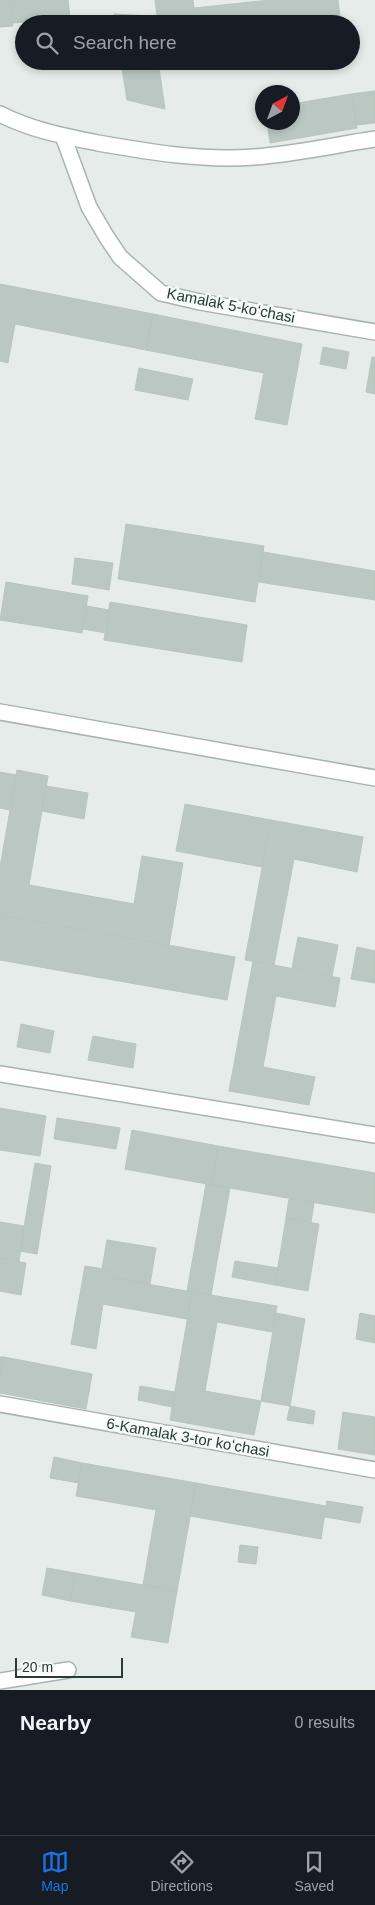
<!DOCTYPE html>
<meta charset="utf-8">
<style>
body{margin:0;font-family:Helvetica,sans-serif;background:#20242c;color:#f1f3f6}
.compass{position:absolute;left:255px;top:85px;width:45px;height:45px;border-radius:50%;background:#171b24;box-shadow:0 2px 8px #0003;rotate:41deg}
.scale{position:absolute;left:15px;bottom:12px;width:108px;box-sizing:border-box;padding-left:5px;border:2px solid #263c36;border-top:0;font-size:14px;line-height:18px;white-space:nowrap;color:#263c36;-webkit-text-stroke:4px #f5f9f7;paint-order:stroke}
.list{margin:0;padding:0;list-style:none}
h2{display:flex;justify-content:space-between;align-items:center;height:65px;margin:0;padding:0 20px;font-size:21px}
h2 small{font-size:16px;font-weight:400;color:#9ea1a6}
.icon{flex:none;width:28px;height:28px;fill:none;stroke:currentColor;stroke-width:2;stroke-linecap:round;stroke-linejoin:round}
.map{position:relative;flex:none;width:375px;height:1690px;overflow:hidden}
.search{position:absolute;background:#171b24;box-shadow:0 2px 8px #0003;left:15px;right:15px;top:15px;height:55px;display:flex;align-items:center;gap:12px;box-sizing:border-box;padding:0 18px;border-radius:28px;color:#9ea1a6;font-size:19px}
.sheet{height:145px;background:#171b24}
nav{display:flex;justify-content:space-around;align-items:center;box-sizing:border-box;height:70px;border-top:1px solid #363941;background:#171b24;font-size:14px;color:#9ea1a6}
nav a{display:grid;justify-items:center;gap:2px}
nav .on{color:#1a73e8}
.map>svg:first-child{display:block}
.building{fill:#bac7c2;stroke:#b8c5bf}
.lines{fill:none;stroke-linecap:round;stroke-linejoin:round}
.street-casing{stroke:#a8b4b0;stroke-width:18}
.street{stroke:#fff;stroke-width:15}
.labels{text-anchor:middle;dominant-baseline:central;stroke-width:5;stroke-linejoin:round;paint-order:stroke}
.street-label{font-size:15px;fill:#263c36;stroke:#f5f9f7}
</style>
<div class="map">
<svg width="375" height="1690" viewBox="0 0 375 1690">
<rect width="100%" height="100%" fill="#e5ece9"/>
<!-- building -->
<g class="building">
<path d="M0 0H10L13 26 0 27Z"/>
<path d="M10 0H68L70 18 13 23Z"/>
<path d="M155 0H193L194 8 270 0H338L341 24H158Z"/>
<path d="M114 14 150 16 152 24H115Z"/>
<path d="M121 61H158L165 109 127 100Z"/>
<path d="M375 91V123L356 125 351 94Z"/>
<path d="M351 94 357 128 270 143 267 122H292V104Z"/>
<path d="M0 284 153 314 146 350 15 324 8 363 0 361Z"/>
<path d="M153 314 302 344 287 425 255 419 264 373 146 350Z"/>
<path d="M323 347 349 352 346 369 320 364Z"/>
<path d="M372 357H375V394L366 392Z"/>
<path d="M139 368 193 379 188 400 135 390Z"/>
<path d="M126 524 264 546 255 602 118 579Z"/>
<path d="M263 552 375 571V600L259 582Z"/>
<path d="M75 558 113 563 109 590 72 584Z"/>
<path d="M6 582 88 596 82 633 0 620Z"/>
<path d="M110 602 247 625 242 662 104 640Z"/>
<path d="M87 606 109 610 106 633 83 629Z"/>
<path d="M17 770 48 776 29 885 134 904 142 856 183 863 169 946 0 915V867Z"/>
<path d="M0 772 16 775 10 810 0 808Z"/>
<path d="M46 786 88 793 84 819 42 811Z"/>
<path d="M185 804 271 820 262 867 176 851Z"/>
<path d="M271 820 363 837 357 872 294 859 274 965 245 960Z"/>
<path d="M0 915 235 957 227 1000 0 960Z"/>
<path d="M298 937 338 945 332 976 292 968Z"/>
<path d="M357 947 375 951V983L351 979Z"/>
<path d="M253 961 340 978 335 1007 276 996 263 1067 315 1077 309 1105 229 1091Z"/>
<path d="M21 1024 54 1031 50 1053 17 1047Z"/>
<path d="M93 1036 136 1044 133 1068 88 1060Z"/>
<path d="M0 1108 46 1116 40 1156 0 1150Z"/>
<path d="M57 1118 120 1128 116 1149 54 1139Z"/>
<path d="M132 1130 218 1146 212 1185 125 1169Z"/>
<path d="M218 1146 375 1173V1213L212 1185Z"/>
<path d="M35 1163 51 1166 37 1254 20 1251Z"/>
<path d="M206 1184 230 1188 211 1295 187 1291Z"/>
<path d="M289 1199 314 1203 311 1222 286 1218Z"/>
<path d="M286 1218 319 1224 308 1291 275 1285Z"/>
<path d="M0 1222 24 1226 19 1261 0 1258Z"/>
<path d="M107 1240 156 1248 150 1284 108 1277 109 1270 102 1269Z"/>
<path d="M0 1258 26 1263 21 1295 0 1291Z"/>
<path d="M235 1261 278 1268 275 1285 232 1277Z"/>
<path d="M85 1266 109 1270 108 1277 192 1292 187 1319 103 1304 96 1349 71 1344Z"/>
<path d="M192 1292 277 1306 272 1332 217 1322 205 1391 261 1401 254 1435 170 1420Z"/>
<path d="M276 1313 305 1319 290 1406 261 1401Z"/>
<path d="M360 1313 375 1316V1343L356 1339Z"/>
<path d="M0 1357H4L0 1379Z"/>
<path d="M4 1357 92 1374 86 1409 0 1393V1379Z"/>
<path d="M140 1386 175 1392 172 1407 138 1400Z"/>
<path d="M290 1406 315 1411 313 1424 287 1420Z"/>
<path d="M343 1412 375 1417V1455L338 1449Z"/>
<path d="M54 1457 82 1463 79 1483 50 1478Z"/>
<path d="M82 1463 196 1483 177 1591 143 1585 156 1510 76 1496Z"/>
<path d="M196 1483 326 1506 321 1539 190 1516Z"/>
<path d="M327 1501 363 1507 360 1523 325 1517Z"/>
<path d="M240 1545 258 1547 256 1564 238 1562Z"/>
<path d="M47 1568 75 1573 70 1601 42 1595Z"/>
<path d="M75 1573 177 1591 168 1643 131 1637 136 1612 70 1601Z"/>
</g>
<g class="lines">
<defs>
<g id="street">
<path d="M0 114C31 130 64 136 98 143 149 152 202 161 254 157 294 154 335 145 375 139"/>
<path d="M63 136 89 207 106 236 120 257 161 293 200 302 375 332"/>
<path d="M0 712 375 778"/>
<path d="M0 1074 375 1135"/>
<path d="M0 1404 375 1470"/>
<path d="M0 1681 68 1670"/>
</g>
</defs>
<!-- street casing -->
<use href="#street" class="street-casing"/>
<!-- street -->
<use href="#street" class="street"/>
</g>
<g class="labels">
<!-- street labels -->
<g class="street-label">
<text transform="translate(231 305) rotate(11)">Kamalak 5-koʻchasi</text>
<text transform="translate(188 1437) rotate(10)">6-Kamalak 3-tor koʻchasi</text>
</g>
</g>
</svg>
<svg class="compass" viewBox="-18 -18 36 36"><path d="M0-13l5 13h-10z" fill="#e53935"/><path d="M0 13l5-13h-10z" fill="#9ea1a6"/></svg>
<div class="scale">20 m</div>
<div class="search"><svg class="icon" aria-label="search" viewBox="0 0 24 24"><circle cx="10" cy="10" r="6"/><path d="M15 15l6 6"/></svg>Search here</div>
</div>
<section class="sheet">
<h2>Nearby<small>0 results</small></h2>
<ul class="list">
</ul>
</section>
<nav>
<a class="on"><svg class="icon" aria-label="map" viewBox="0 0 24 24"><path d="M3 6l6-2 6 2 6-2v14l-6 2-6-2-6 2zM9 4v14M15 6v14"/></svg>Map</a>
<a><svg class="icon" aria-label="directions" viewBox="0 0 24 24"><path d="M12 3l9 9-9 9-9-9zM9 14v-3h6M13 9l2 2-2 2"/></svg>Directions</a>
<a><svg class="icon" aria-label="saved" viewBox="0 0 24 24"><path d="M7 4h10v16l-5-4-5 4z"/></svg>Saved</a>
</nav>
